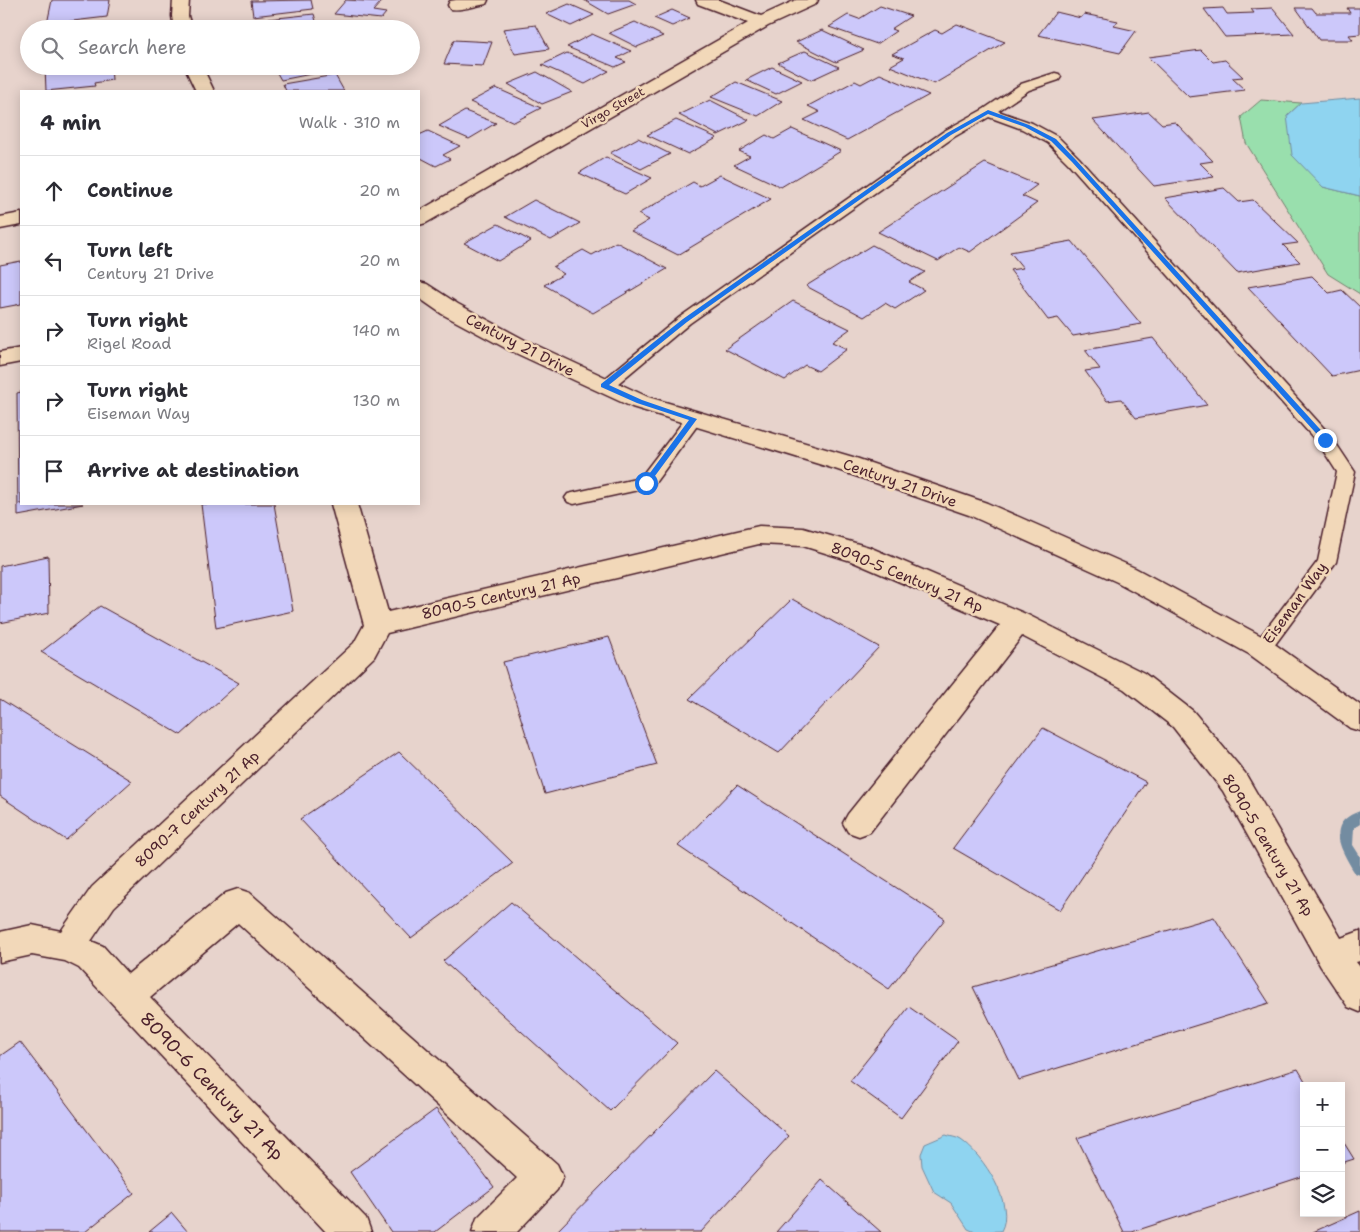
<!DOCTYPE html>
<meta charset="utf-8">
<style>
body{margin:0;font-family:"Shantell Sans",sans-serif;background:#f2f2f3;color:#2b2b33}
.controls{position:absolute;right:15px;bottom:15px;display:grid;overflow:hidden;border-radius:0px;box-shadow:0 2px 12px #0003}
.controls button{width:45px;height:45px;display:grid;place-items:center;padding:0;border:0;border-bottom:1px solid #e1e1e2;background:#fff;color:#2b2b33;font:25px sans-serif}
.stop{position:absolute;width:15px;height:15px;margin:-11px;border:4px solid #1a73e8;border-radius:50%;background:#fff}
.stop.end{background:#1a73e8;border-color:#fff;box-shadow:0 1px 5px #0008}
.list{margin:0;padding:0;list-style:none}
h2{display:flex;justify-content:space-between;align-items:center;height:65px;margin:0;padding:0 20px;font-size:21px}
h2 small{font-size:16px;font-weight:400;color:#7c7c81}
.list li{display:grid;grid-template-columns:32px 1fr auto;gap:15px;align-items:center;box-sizing:border-box;height:70px;padding:0 20px;border-top:1px solid #e1e1e2}
.list b{display:block;font-size:19px;white-space:nowrap}
.list p{margin:0;font-size:16px;white-space:nowrap;color:#7c7c81}
.list em{font-size:16px;font-style:normal;color:#7c7c81}
.icon{flex:none;width:28px;height:28px;fill:none;stroke:currentColor;stroke-width:2;stroke-linecap:round;stroke-linejoin:round}
.map{position:relative;flex:none;width:1360px;height:1232px;overflow:hidden}
.search{position:absolute;background:#fff;box-shadow:0 2px 12px #0003;left:20px;top:20px;width:400px;height:55px;display:flex;align-items:center;gap:12px;box-sizing:border-box;padding:0 18px;border-radius:28px;color:#7c7c81;font-size:19px}
.panel{position:absolute;background:#fff;box-shadow:0 2px 12px #0003;left:20px;top:90px;width:400px;height:415px;border-radius:0px}
.map>svg:first-child{display:block}
.green{fill:#99dfad;stroke:#727f6c}
.water{fill:#8fd4f0;stroke:#738ca1}
.lines{fill:none;stroke-linecap:round;stroke-linejoin:round}
.stream{fill:#738ca1;fill-rule:evenodd}
.building{fill:#ccc8fa;stroke:#4a1f2b}
.service-casing{stroke:#4a1f2b;stroke-width:3}
.minor-casing{stroke:#4a1f2b;stroke-width:3}
.service{fill:#f2d8b9;fill-rule:evenodd}
.minor{fill:#f2d8b9;fill-rule:evenodd}
.route{fill:#1a73e8}
.labels{text-anchor:middle;dominant-baseline:central;stroke-width:5;stroke-linejoin:round;paint-order:stroke}
.far-street-label{font-size:12px;fill:#4a1f2b;stroke:#f2d8b9}
.street-label{font-size:15px;fill:#4a1f2b;stroke:#f2d8b9}
.near-street-label{font-size:18px;fill:#4a1f2b;stroke:#f2d8b9}
</style>
<div class="map">
<svg width="1360" height="1232" viewBox="0 0 1360 1232">
<rect width="100%" height="100%" fill="#e7d3cc"/>
<filter id="ink" filterUnits="userSpaceOnUse"><feTurbulence type="fractalNoise" baseFrequency=".02" numOctaves="2"/><feDisplacementMap in="SourceGraphic" scale="10" xChannelSelector="R" yChannelSelector="G"/><feConvolveMatrix kernelMatrix="1 2 1 2 8 2 1 2 1" color-interpolation-filters="sRGB"/></filter>
<g filter="url(#ink)">
<!-- green -->
<path class="green" d="M1261 100 1301 103 1287 116 1323 187 1360 196V294L1328 274 1246 143 1241 117Z"/>
<!-- water -->
<g class="water">
<path d="M1360 98V196L1323 187 1292 155 1287 116 1301 103Z"/>
<path d="M946 1135C951 1137 957 1137 961 1140 983 1155 1016 1205 1001 1231L975 1232 968 1229 951 1203 934 1192 922 1166 921 1154 925 1144Z"/>
</g>
<g class="lines">
<!-- stream -->
<path class="stream" d="M1360 811V824L1354 828 1353 845 1360 856V875L1355 873C1341 850 1324 823 1360 811Z"/>
</g>
<!-- building -->
<g class="building">
<path d="M52 0H110L107 17 47 24Z"/>
<path d="M311 0 313 9 253 16 251 1Z"/>
<path d="M346 0 381 2 373 11 386 13 381 19 334 14Z"/>
<path d="M584 0H629L636 4 608 14Z"/>
<path d="M569 4 594 15 571 26 546 14Z"/>
<path d="M880 6 911 16 891 29 896 31 877 44 829 27 848 15 859 19Z"/>
<path d="M1223 8 1227 14 1254 13 1251 9 1273 8 1294 34 1225 37 1204 9Z"/>
<path d="M1296 8H1312L1316 13H1350L1347 8H1360V34L1349 35 1353 40H1319Z"/>
<path d="M672 10 690 18 672 26 654 18Z"/>
<path d="M1056 12 1081 18 1084 14 1118 21 1114 26 1136 31 1120 53 1038 35Z"/>
<path d="M314 14 318 28 261 29 259 20Z"/>
<path d="M635 22 663 36 637 47 609 33Z"/>
<path d="M957 24 1005 42 934 84 890 66 904 58 892 54 935 30 942 33Z"/>
<path d="M536 25 549 49 515 54 503 29Z"/>
<path d="M822 30 864 50 836 62 796 42Z"/>
<path d="M592 34 631 51 617 58 626 62 615 67 567 47Z"/>
<path d="M454 40 492 42 483 66 444 64Z"/>
<path d="M1201 50 1213 62 1225 60 1243 77 1232 78 1245 90 1189 97 1148 57Z"/>
<path d="M805 51 839 67 811 80 778 63Z"/>
<path d="M567 53 609 71 585 84 542 65Z"/>
<path d="M45 66H111L112 80 94 83 95 86 46 91Z"/>
<path d="M273 66H335L336 69 281 80Z"/>
<path d="M772 67 802 81 776 94 746 80Z"/>
<path d="M537 72 572 92 542 104 508 84Z"/>
<path d="M880 74 929 95 847 140 804 120 820 112 808 106 855 81 861 84Z"/>
<path d="M335 75 344 91H286L283 84Z"/>
<path d="M736 82 782 101 758 116 711 97Z"/>
<path d="M496 88 541 108 514 122 470 102Z"/>
<path d="M710 100 749 120 718 135 679 115Z"/>
<path d="M465 111 496 123 469 139 439 126Z"/>
<path d="M1149 112 1162 124 1175 122 1213 161 1200 163 1214 177 1154 186 1093 120Z"/>
<path d="M676 120 717 138 688 154 647 135Z"/>
<path d="M792 129 841 151 781 187 734 165 750 156 739 151 766 135 774 139Z"/>
<path d="M428 131 460 146 443 155 450 159 436 166 419 157V135Z"/>
<path d="M638 138 670 154 641 169 610 153Z"/>
<path d="M606 157 652 178 625 194 579 173Z"/>
<path d="M985 163 1037 185 1022 196 1037 203 970 252 959 247 938 261 878 232Z"/>
<path d="M720 175 771 199 678 255 631 231 649 220 638 214 693 182 700 186Z"/>
<path d="M1224 188 1239 202 1253 200 1298 243 1283 245 1300 262 1237 273 1165 198Z"/>
<path d="M534 200 580 223 551 240 505 217Z"/>
<path d="M498 224 531 241 498 261 464 243Z"/>
<path d="M1072 241 1141 324 1073 336 1058 318 1048 320 1010 270 1023 268 1010 252Z"/>
<path d="M616 242 667 269 593 313 544 285 564 274 553 267 583 250 592 255Z"/>
<path d="M872 245 925 272 909 282 924 290 895 309 885 303 864 317 806 286Z"/>
<path d="M21 261V304L0 308V265Z"/>
<path d="M1312 276 1329 293 1342 290 1360 307V370L1332 376 1248 287Z"/>
<path d="M793 301 850 329 832 342 847 349 818 371 805 365 785 380 725 349Z"/>
<path d="M1153 338 1207 405 1136 418 1121 399 1107 401 1085 371 1100 369 1085 350Z"/>
<path d="M21 392V504H83L18 516 17 393Z"/>
<path d="M201 504H274L293 611 216 628Z"/>
<path d="M48 556 49 613 0 623V566Z"/>
<path d="M792 599 879 647 779 753 689 699Z"/>
<path d="M100 606 239 683 181 735 41 652Z"/>
<path d="M609 637 657 765 545 794 503 662Z"/>
<path d="M0 699 132 781 66 840 0 796Z"/>
<path d="M1043 728 1146 782 1060 910 953 848Z"/>
<path d="M399 752 513 863 411 938 300 819Z"/>
<path d="M737 785 945 919 889 989 678 846Z"/>
<path d="M511 902 677 1043 610 1111 443 961Z"/>
<path d="M1214 917 1269 1003 1019 1080 973 987Z"/>
<path d="M909 1007 958 1041 901 1118 850 1081Z"/>
<path d="M20 1042 134 1193 85 1232H0V1056Z"/>
<path d="M1298 1069 1308 1086H1304V1176L1132 1232H1124L1077 1138Z"/>
<path d="M714 1071 789 1136 701 1232H556Z"/>
<path d="M436 1109 494 1187 435 1232H391L350 1172Z"/>
<path d="M1341 1138 1354 1159 1341 1163Z"/>
<path d="M822 1180 881 1232H776Z"/>
<path d="M1360 1211V1232H1313Z"/>
<path d="M172 1213 188 1232H149Z"/>
</g>
<g class="lines">
<defs>
<g id="service">
<path d="M1055 73 1059 74 1061 77 1059 80 1029 90 998 111 1032 123 1058 137 1079 158 1331 436 1355 472 1336 562 1268 654 1261 656 1254 654 1251 649 1318 561 1337 472 1319 444 1069 164 1048 143 1022 129 989 117 954 137 690 323 610 390H598L596 386 680 317 944 131 984 109 1021 84Z"/>
<path d="M694 414 700 415 702 419 652 487 574 504 568 502 565 498 568 494 640 478 688 415Z"/>
</g>
<g id="minor">
<path d="M173 0H189L188 16 192 29H174L172 16Z"/>
<path d="M456 0H488L486 4C475 6 461 11 450 9L448 5 450 1Z"/>
<path d="M696 0H719L761 16 796 0H818L816 4 768 26 426 223 419 225V211L748 23 698 4Z"/>
<path d="M184 66H202L214 91H196Z"/>
<path d="M21 213V225L0 229V217Z"/>
<path d="M419 282 427 284 458 304 525 340 648 397 853 457 987 503 1135 568 1269 640 1360 705V731L1350 728 1249 654 1117 582 969 515 835 469 632 407 509 350 442 314 419 298Z"/>
<path d="M21 348V362L0 366V352Z"/>
<path d="M331 504H357L388 612 759 526 803 528 869 547 1028 615 1144 673 1193 711 1245 773 1341 938 1360 931V961L1356 962 1360 967V1012L1348 1007 1321 967 1223 791 1173 727 1124 689 1022 636 870 832 859 836 848 832 843 823 848 814 1000 625 851 561 803 546 759 544 387 633 374 657 114 907 91 941 103 946 128 974 226 893 238 889 250 893 557 1164 563 1177 557 1190 517 1232H472L477 1218 517 1178 238 923 150 997 366 1218 371 1232H326L79 968 65 961 32 955 0 962V932L32 925 61 931 92 887 354 643 364 625Z"/>
</g>
</defs>
<!-- service casing -->
<use href="#service" class="service-casing"/>
<!-- minor casing -->
<use href="#minor" class="minor-casing"/>
<!-- service -->
<use href="#service" class="service"/>
<!-- minor -->
<use href="#minor" class="minor"/>
</g>
</g>
<!-- route -->
<path class="route" d="M988 110 1029 125 1056 139 1076 160 1328 438V441H1323L1072 162 1051 141 1025 127 988 114 951 135 687 322 609 385 642 400 697 419 649 484H644V481L689 420 637 403 601 387V384L683 319 947 133Z"/>
<g class="labels">
<!-- far-street labels -->
<g class="far-street-label">
<text transform="translate(613 108) rotate(-30)">Virgo Street</text>
</g>
<!-- street labels -->
<g class="street-label">
<text transform="translate(520 345) rotate(27)">Century 21 Drive</text>
<text transform="translate(900 483) rotate(19)">Century 21 Drive</text>
<text transform="translate(907 577) rotate(22)">8090-5 Century 21 Ap</text>
<text transform="translate(501 596) rotate(-13)">8090-5 Century 21 Ap</text>
<text transform="translate(1295 603) rotate(-54)">Eiseman Way</text>
<text transform="translate(197 809) rotate(-43)">8090-7 Century 21 Ap</text>
<text transform="translate(1268 845) rotate(59)">8090-5 Century 21 Ap</text>
</g>
<!-- near-street labels -->
<g class="near-street-label">
<text transform="translate(212 1086) rotate(46)">8090-6 Century 21 Ap</text>
</g>
</g>
</svg>
<div class="controls">
<button>+</button>
<button>−</button>
<button><svg class="icon" aria-label="layers" viewBox="0 0 24 24"><path d="M12 4l9 5-9 5-9-5zM3 14l9 5 9-5"/></svg></button>
</div>
<div class="stop" style="left:646px;top:483px"></div>
<div class="stop end" style="left:1325px;top:440px"></div>
<div class="search"><svg class="icon" aria-label="search" viewBox="0 0 24 24"><circle cx="10" cy="10" r="6"/><path d="M15 15l6 6"/></svg>Search here</div>
<section class="panel">
<h2>4 min<small>Walk · 310 m</small></h2>
<ul class="list">
<li><svg class="icon" aria-label="ahead" viewBox="0 0 24 24"><path d="M12 20V5M6 11l6-6 6 6"/></svg><div><b>Continue</b></div><em>20 m</em></li>
<li><svg class="icon" aria-label="left" viewBox="0 0 24 24"><path d="M17 20v-9H6M10 6l-5 5 5 5"/></svg><div><b>Turn left</b><p>Century 21 Drive</p></div><em>20 m</em></li>
<li><svg class="icon" aria-label="right" viewBox="0 0 24 24"><path d="M7 20v-9h11M14 6l5 5-5 5"/></svg><div><b>Turn right</b><p>Rigel Road</p></div><em>140 m</em></li>
<li><svg class="icon" aria-label="right" viewBox="0 0 24 24"><path d="M7 20v-9h11M14 6l5 5-5 5"/></svg><div><b>Turn right</b><p>Eiseman Way</p></div><em>130 m</em></li>
<li><svg class="icon" aria-label="arrive" viewBox="0 0 24 24"><path d="M6 21V4h12l-3 4 3 4H6"/></svg><div><b>Arrive at destination</b></div></li>
</ul>
</section>
</div>
